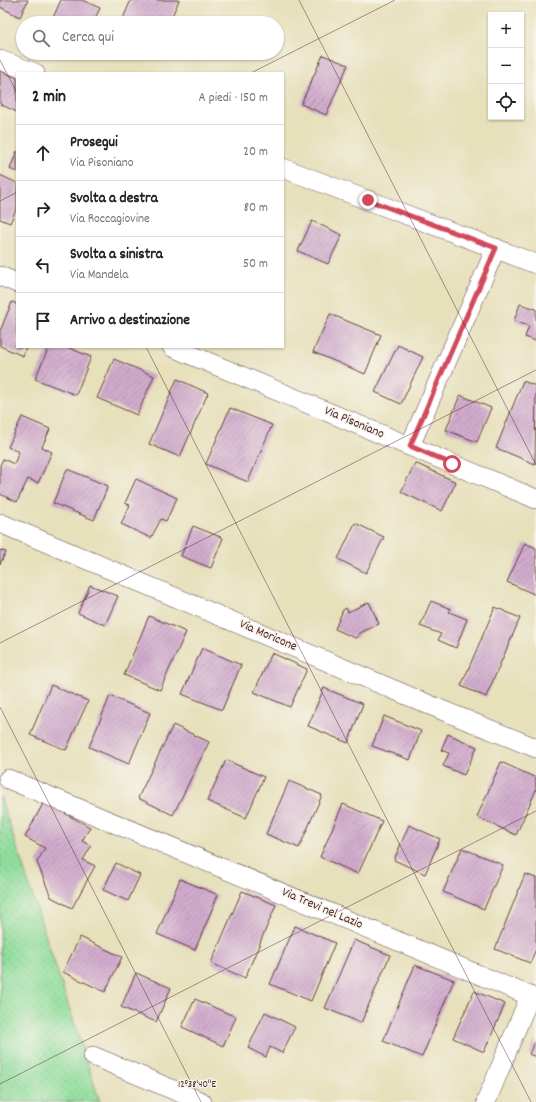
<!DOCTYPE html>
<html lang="it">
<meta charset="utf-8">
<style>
body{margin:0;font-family:Dekko,sans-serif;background:#f6f6f6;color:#222}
.controls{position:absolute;right:12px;top:12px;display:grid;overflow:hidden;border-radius:0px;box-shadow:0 1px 3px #0004}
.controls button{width:36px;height:36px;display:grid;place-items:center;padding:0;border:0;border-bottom:1px solid #e0e0e0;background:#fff;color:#222;font:20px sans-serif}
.stop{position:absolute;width:12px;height:12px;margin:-9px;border:3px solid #d1495b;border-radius:50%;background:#fff}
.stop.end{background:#d1495b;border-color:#fff;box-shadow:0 1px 4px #0008}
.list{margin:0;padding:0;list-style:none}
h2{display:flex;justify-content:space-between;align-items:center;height:52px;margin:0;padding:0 16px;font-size:17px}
h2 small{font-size:13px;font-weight:400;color:#767676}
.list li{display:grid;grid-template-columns:26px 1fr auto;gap:12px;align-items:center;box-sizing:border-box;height:56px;padding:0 16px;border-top:1px solid #e0e0e0}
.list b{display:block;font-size:15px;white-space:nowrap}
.list p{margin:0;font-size:13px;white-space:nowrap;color:#767676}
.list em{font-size:13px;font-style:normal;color:#767676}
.icon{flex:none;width:22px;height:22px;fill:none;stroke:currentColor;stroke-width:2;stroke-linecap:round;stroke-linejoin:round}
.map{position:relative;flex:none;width:536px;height:1102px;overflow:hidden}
.search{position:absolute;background:#fff;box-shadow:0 1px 3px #0004;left:16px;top:16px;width:268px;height:44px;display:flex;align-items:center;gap:10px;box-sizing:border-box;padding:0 14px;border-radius:22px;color:#767676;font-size:15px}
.panel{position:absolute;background:#fff;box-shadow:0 1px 3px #0004;left:16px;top:72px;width:268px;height:276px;border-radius:0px}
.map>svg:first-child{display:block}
.grass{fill:url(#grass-dots);stroke:#6d7e64}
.building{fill:url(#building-hatch)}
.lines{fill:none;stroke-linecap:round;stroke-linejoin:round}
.street-casing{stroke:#613c41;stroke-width:20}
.street{stroke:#fff;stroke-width:19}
.route{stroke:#d1495b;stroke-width:5}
.ticks{fill:none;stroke:#4a1f2b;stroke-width:1;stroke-opacity:0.45}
.labels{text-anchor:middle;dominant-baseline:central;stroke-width:3;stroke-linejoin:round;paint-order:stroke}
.street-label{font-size:13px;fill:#4a1f2b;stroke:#f7f3e8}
.ticks-label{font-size:10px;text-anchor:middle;fill:#4a1f2b;stroke:#f7f3e8;stroke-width:3;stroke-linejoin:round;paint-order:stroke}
</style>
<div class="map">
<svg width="536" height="1102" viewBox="0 0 536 1102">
<defs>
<pattern id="grass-dots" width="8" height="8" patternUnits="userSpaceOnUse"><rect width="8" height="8" fill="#90de9d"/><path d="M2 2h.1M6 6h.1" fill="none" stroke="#7ebe87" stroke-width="1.8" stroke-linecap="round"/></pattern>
<pattern id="building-hatch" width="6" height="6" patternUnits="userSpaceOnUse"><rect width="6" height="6" fill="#d1accd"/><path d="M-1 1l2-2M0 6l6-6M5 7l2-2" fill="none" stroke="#ac8ba7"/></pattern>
</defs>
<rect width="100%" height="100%" fill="#f7f3e8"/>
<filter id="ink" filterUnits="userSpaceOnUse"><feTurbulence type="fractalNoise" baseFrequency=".025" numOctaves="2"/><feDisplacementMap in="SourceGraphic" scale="8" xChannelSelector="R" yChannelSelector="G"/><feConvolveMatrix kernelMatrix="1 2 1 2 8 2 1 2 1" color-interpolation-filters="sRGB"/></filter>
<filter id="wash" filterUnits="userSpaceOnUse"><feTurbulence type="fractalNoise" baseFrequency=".012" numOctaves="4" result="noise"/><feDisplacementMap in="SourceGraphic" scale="16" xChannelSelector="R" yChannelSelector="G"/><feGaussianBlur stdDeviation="0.9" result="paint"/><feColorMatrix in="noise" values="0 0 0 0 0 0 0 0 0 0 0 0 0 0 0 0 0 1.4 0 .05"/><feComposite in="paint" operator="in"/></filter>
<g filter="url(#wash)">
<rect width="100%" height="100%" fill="#e6e0bb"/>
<!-- grass -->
<path class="grass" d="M0 796 100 1102H0Z"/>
<g id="blocks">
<!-- building -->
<g class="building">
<path d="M0 0H28L20 17 0 7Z"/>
<path d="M61 0H82L100 8 93 23H58L52 20Z"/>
<path d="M131 0H179L169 23H121Z"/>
<path d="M323 55 348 65 326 115 301 104Z"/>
<path d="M0 71 17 78V112L0 104Z"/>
<path d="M17 151V172L10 169Z"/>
<path d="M0 175 17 183V207L10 223 0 219Z"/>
<path d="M312 221 342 235 328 264 298 251Z"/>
<path d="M12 302 17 304V347H26L23 356 0 346V331Z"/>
<path d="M520 304 536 309V341L525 337 529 326 514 321Z"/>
<path d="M330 314 381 335 365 374 313 352Z"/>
<path d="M398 345 423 357 401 404 375 392Z"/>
<path d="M49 347H67L91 357 76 395 35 379Z"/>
<path d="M114 359 154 376 137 415 97 398Z"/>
<path d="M177 379 208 393 180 457 149 444Z"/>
<path d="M523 381 536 386 535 464 496 448Z"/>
<path d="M460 395 491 408 477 442 446 430Z"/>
<path d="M230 408 272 425 248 482 206 464Z"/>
<path d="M22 417 50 429 42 447 52 452 38 483 28 479 17 502 0 494V465L3 459 14 464 19 452 8 447Z"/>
<path d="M415 463 456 482 442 511 401 492Z"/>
<path d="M67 469 108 486 94 520 53 503Z"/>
<path d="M136 479 177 498 166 521 161 519 151 538 121 524 130 505 125 503Z"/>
<path d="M355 523 384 537 366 573 338 559Z"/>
<path d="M193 526 223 538 211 568 181 556Z"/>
<path d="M525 543 536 548V595L507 582Z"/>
<path d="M0 550 6 552 0 564Z"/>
<path d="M90 585 118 596 105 625 78 613Z"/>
<path d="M431 601 451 609 449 612 467 619 456 648 438 640 441 634 420 626Z"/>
<path d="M369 602 379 624 358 634 359 636 355 638 335 629 343 610 346 608 348 612Z"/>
<path d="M495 607 520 618 486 697 461 686Z"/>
<path d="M149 616 186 632 160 690 124 675Z"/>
<path d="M202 648 241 665 222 710 182 694Z"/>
<path d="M272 653 307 669 290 707 254 692Z"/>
<path d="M51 685 88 701 66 750 30 735Z"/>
<path d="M324 688 363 704 348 743 308 726Z"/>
<path d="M110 696 150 713 129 764 89 747Z"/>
<path d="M384 716 421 731 410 760 372 746Z"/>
<path d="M173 725 209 742 173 815 138 798Z"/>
<path d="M448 734 477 747 464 775 443 766 449 753 441 750Z"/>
<path d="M226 760 264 777 246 818 207 801Z"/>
<path d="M501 762 536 778V790L516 835 477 817Z"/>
<path d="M289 781 322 795 299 848 266 834Z"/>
<path d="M44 802 90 827 82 841 91 846 83 860 95 866 72 908 51 897 37 862 45 848 25 837Z"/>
<path d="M343 804 382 821 358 874 320 857Z"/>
<path d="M409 825 440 839 425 874 394 860Z"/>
<path d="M462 848 503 865 484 909 443 892Z"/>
<path d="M116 863 140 875 128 901 103 890Z"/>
<path d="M525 874 536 878V949L530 963 495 949Z"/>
<path d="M180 879 218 895 195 950 157 934Z"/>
<path d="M242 891 276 905 245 978 211 963Z"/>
<path d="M295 926 335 943 311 1001 270 984Z"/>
<path d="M80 937 122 957 105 992 63 972Z"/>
<path d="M354 940 390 955 361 1023 325 1008Z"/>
<path d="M415 965 454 980 422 1057 383 1041Z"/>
<path d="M136 973 171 988 156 1022 121 1007Z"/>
<path d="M474 991 505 1004 484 1052 453 1038Z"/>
<path d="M195 999 236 1017 223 1046 182 1027Z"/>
<path d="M265 1012 295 1027 282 1053 270 1047 266 1057 248 1048Z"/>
<path d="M536 1039V1057L529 1054Z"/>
</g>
</g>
</g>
<g filter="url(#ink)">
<use href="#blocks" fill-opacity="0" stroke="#613c41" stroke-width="1"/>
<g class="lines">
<defs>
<g id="street">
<path d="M0 60 35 73"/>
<path d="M283 168 536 264"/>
<path d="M0 276 17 283"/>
<path d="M172 347 536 499"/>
<path d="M410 446 496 248"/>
<path d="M0 523 444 711 536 748"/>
<path d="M8 779 530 996 486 1102"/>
<path d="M93 1056 202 1102"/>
</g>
</defs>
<!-- street casing -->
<use href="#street" class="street-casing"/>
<!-- street -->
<use href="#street" class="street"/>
</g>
</g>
<g class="lines" filter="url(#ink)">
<!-- route -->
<path class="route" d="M368 200 496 248 410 446 452 464"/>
</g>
<!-- ticks -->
<path class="ticks" d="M299 0 536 465M0 60 17 93M251 73 395 0M0 201 17 192M146 347 531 1102M0 643 536 370M0 707 201 1102M0 1084 536 811"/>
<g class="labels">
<!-- street labels -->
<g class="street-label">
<text transform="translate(354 423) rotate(23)">Via Pisoniano</text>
<text transform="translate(268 636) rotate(23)">Via Moricone</text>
<text transform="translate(322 909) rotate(23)">Via Trevi nel Lazio</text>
</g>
</g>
<g class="ticks-label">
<text x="197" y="1087">12°38'40"E</text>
</g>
</svg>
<div class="controls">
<button>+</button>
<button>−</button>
<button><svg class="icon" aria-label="locate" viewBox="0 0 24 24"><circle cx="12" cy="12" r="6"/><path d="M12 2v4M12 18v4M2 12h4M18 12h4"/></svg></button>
</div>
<div class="stop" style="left:452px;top:464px"></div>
<div class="stop end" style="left:368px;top:200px"></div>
<div class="search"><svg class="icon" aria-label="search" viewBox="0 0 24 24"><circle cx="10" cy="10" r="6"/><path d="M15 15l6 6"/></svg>Cerca qui</div>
<section class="panel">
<h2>2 min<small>A piedi · 150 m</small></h2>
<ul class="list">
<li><svg class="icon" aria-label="ahead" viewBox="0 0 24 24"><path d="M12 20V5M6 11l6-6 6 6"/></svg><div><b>Prosegui</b><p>Via Pisoniano</p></div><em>20 m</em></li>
<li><svg class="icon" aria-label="right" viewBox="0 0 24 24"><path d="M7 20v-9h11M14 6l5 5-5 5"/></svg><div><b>Svolta a destra</b><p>Via Roccagiovine</p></div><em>80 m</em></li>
<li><svg class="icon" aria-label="left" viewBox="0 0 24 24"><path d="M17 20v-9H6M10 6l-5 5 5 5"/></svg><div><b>Svolta a sinistra</b><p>Via Mandela</p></div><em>50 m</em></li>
<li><svg class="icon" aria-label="arrive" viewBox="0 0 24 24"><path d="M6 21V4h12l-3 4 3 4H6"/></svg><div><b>Arrivo a destinazione</b></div></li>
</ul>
</section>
</div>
